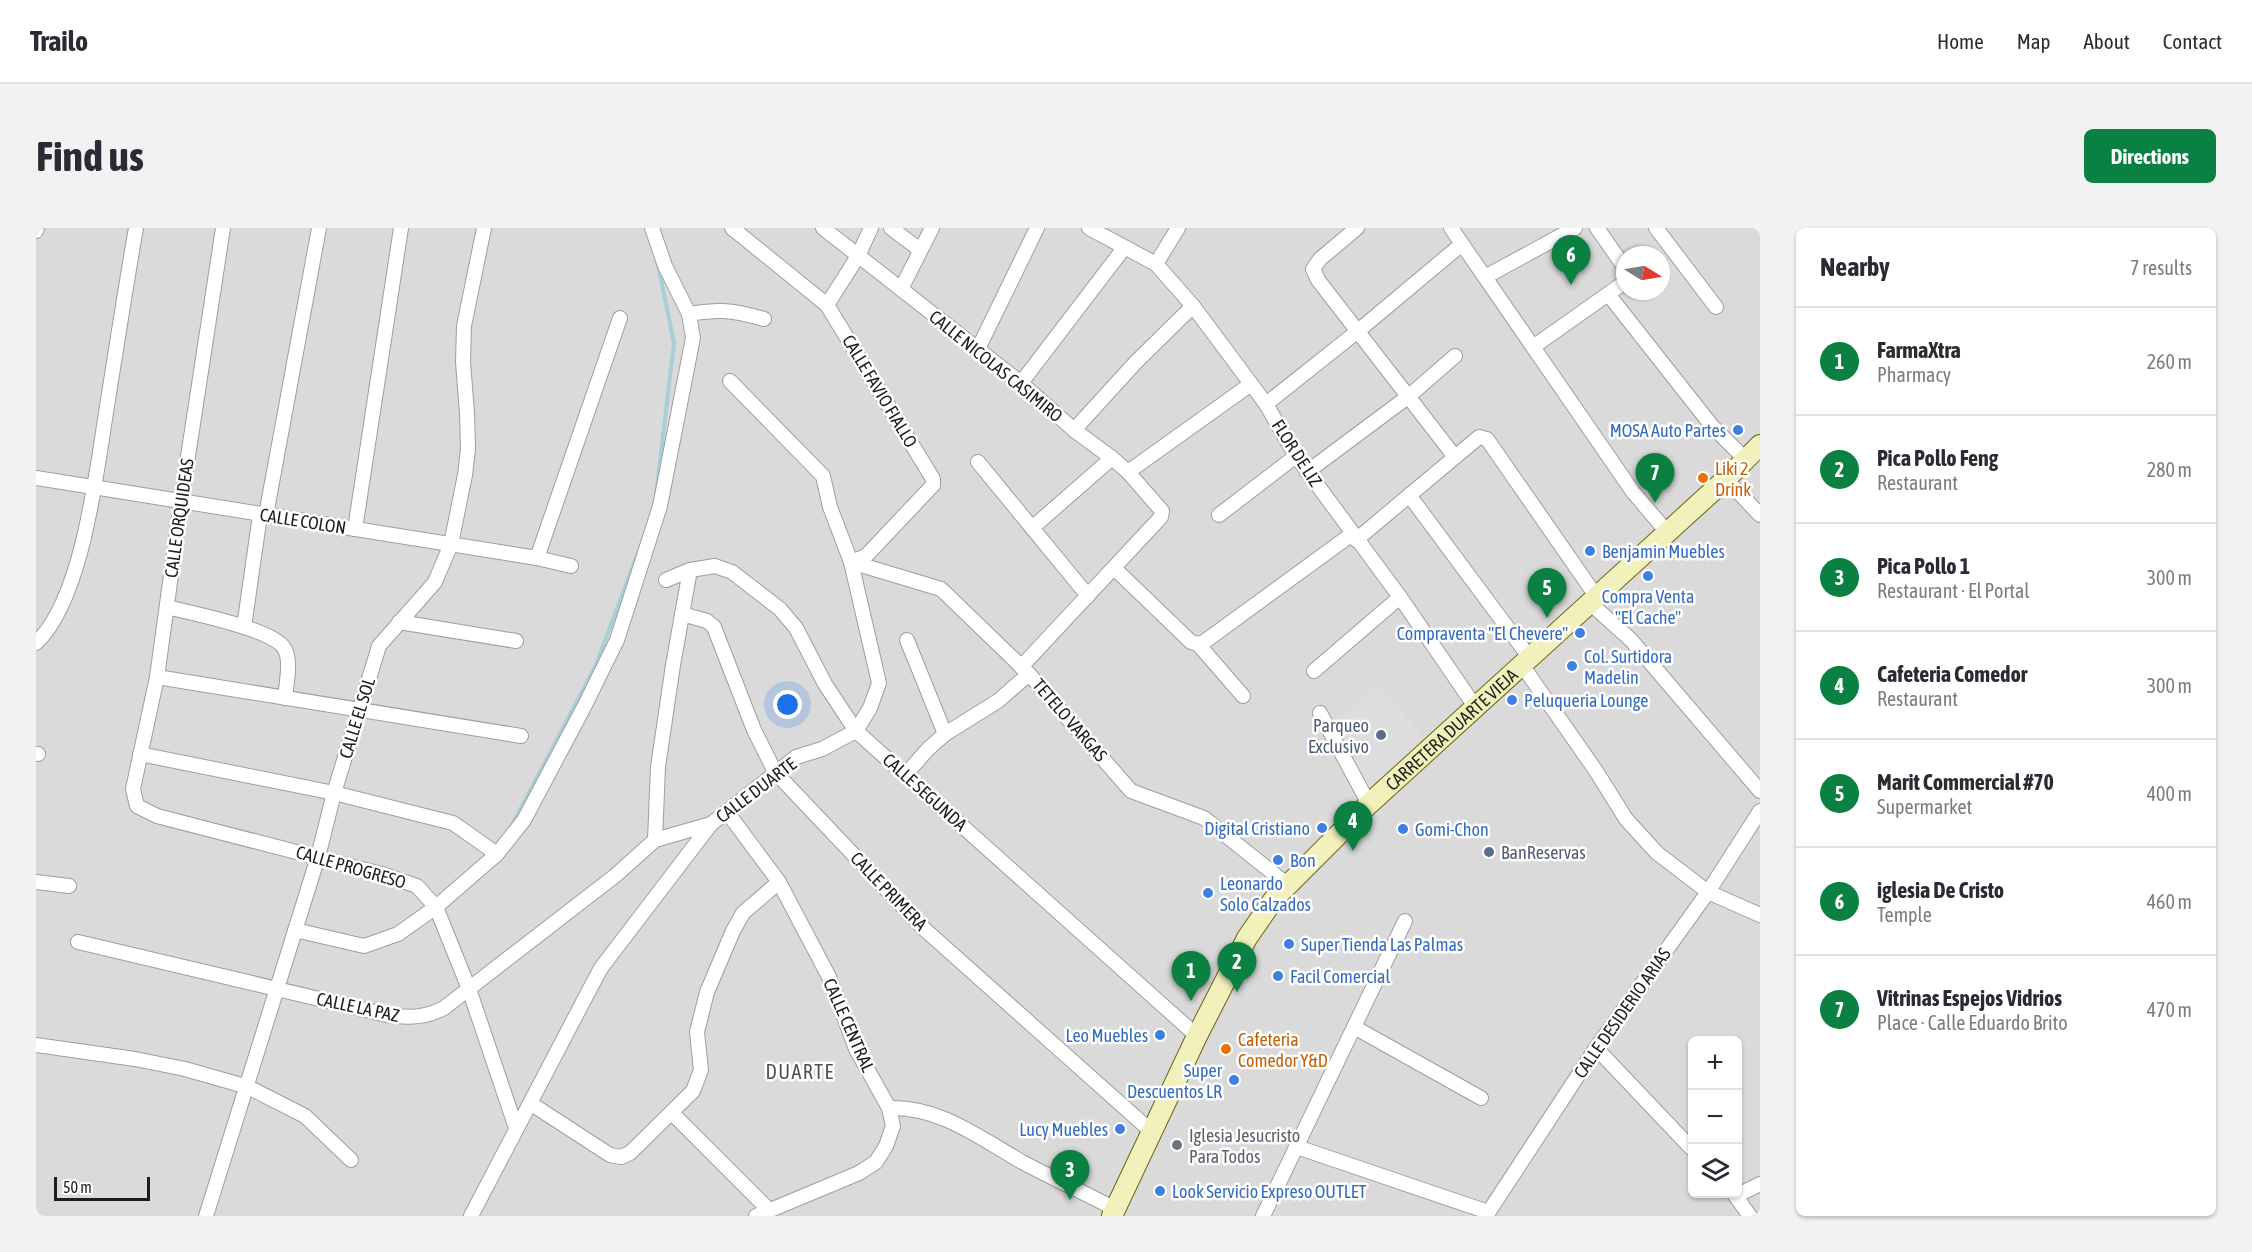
<!DOCTYPE html>
<meta charset="utf-8">
<style>
body{margin:0;font-family:"Asap Condensed",sans-serif;background:#f2f2f3;color:#2b2b33}
.controls{position:absolute;right:18px;bottom:18px;display:grid;overflow:hidden;border-radius:9px;box-shadow:0 2px 4px #0004}
.controls button{width:54px;height:54px;display:grid;place-items:center;padding:0;border:0;border-bottom:2px solid #e1e1e2;background:#fff;color:#2b2b33;font:30px sans-serif}
.compass{position:absolute;left:1580px;top:18px;width:54px;height:54px;border-radius:50%;background:#fff;box-shadow:0 2px 4px #0004;rotate:101deg}
.scale{position:absolute;left:18px;bottom:15px;width:96px;box-sizing:border-box;padding-left:6px;border:3px solid #1d1d1d;border-top:0;font-size:16px;line-height:21px;white-space:nowrap;color:#1d1d1d;-webkit-text-stroke:4px #fff;paint-order:stroke}
.you{position:absolute;left:752px;top:477px;width:21px;height:21px;margin:-15px;border:4px solid #fff;border-radius:50%;background:#1a73e8;box-shadow:0 0 0 9px #1a73e833}
.badge{display:grid;place-items:center;width:39px;height:39px;border-radius:50%;background:#0b8043;color:#fff;font-size:20px;font-weight:700}
.pin{position:absolute;translate:-50% -50px;filter:drop-shadow(0 2px 3px #0008)}
.pin::after{content:'';position:absolute;top:32px;width:21px;height:18px;background:inherit;clip-path:polygon(0 0,100% 0,50% 100%)}
.list{margin:0;padding:0;list-style:none}
h2{display:flex;justify-content:space-between;align-items:center;height:78px;margin:0;padding:0 24px;font-size:26px}
h2 small{font-size:20px;font-weight:400;color:#7c7c81}
.list li{display:grid;grid-template-columns:39px 1fr auto;gap:18px;align-items:center;box-sizing:border-box;height:108px;padding:0 24px;border-top:2px solid #e1e1e2}
.list b{display:block;font-size:22px;white-space:nowrap}
.list p{margin:0;font-size:20px;white-space:nowrap;color:#7c7c81}
.list em{font-size:20px;font-style:normal;color:#7c7c81}
.icon{flex:none;width:33px;height:33px;fill:none;stroke:currentColor;stroke-width:2;stroke-linecap:round;stroke-linejoin:round}
.map{position:relative;flex:none;width:1724px;height:988px;overflow:hidden;border-radius:9px}
header{display:flex;align-items:center;gap:36px;box-sizing:border-box;height:84px;padding:0 30px;background:#fff;border-bottom:2px solid #e1e1e2}
header strong{font-size:28px}
nav{display:flex;gap:33px;margin-inline-start:auto;font-size:21px}
.intro{display:flex;align-items:center;justify-content:space-between;box-sizing:border-box;height:144px;padding:0 36px}
h1{margin:0;font-size:42px}
.button{padding:15px 27px;border-radius:9px;background:#0b8043;color:#fff;font-size:21px;font-weight:700}
main{display:flex;gap:36px;padding:0 36px}
aside{flex:1;background:#fff;border-radius:9px;box-shadow:0 2px 4px #0004}
.map>svg:first-child{display:block}
.residential{fill:#dbdada;fill-rule:evenodd}
.parking{fill:#ddd}
.lines{fill:none;stroke-linecap:round;stroke-linejoin:round}
.stream{stroke:#a8cfd6;stroke-width:4}
.street-casing{stroke:#9e9e9e;stroke-width:16}
.secondary-casing{stroke:#646710;stroke-width:22}
.street{stroke:#fff;stroke-width:14}
.secondary{stroke:#f2f1bc;stroke-width:20}
.shop-dot{fill:#3f7fe0;stroke:#fff;stroke-width:2}
.food-dot{fill:#e8710a;stroke:#fff;stroke-width:2}
.service-dot{fill:#5c6f8a;stroke:#fff;stroke-width:2}
.worship-dot{fill:#6b7280;stroke:#fff;stroke-width:2}
.labels{text-anchor:middle;dominant-baseline:central;stroke-width:5;stroke-linejoin:round;paint-order:stroke}
.street-label{font-size:18px;fill:#1d1d1d;stroke:#fff}
.shop-label{font-size:18px;fill:#366cbe;stroke:#fff;text-anchor:start}
.food-label{font-size:18px;fill:#c56008;stroke:#fff;text-anchor:start}
.service-label{font-size:18px;fill:#4e5e75;stroke:#fff;text-anchor:end}
.worship-label{font-size:18px;fill:#5b616d;stroke:#fff;text-anchor:start}
.neighbourhood-label{font-size:20px;letter-spacing:1.5px;fill:#505050;stroke:#fff}
</style>
<header>
<strong>Trailo</strong>
<nav><a>Home</a><a>Map</a><a>About</a><a>Contact</a></nav>
</header>
<div class="intro"><h1>Find us</h1><a class="button">Directions</a></div>
<main>
<div class="map">
<svg width="1724" height="988" viewBox="0 0 1724 988">
<rect width="100%" height="100%" fill="#ede9e3"/>
<!-- residential -->
<path class="residential" d="M0 0H1724V988H0ZM1589 27H1625V63H1589ZM1656 812H1702V966H1656Z"/>
<!-- parking -->
<path class="parking" d="M1341 455 1392 514 1333 566 1300 501 1305 496 1301 492Z"/>
<g class="lines">
<!-- stream -->
<g class="stream">
<path d="M620 267 638 115 622 37"/>
<path d="M474 601 559 439 602 325"/>
</g>
<defs>
<g id="street">
<path d="M187 0 145 274 121 449 97 561 101 578 121 588 349 647 381 658 400 679 433 761 480 900"/>
<path d="M696 0 791 77 897 251V257L830 328 815 334"/>
<path d="M787 0 985 155 1038 202 1076 230 1092 244 1126 283 1125 289 985 439"/>
<path d="M855 0 884 22"/>
<path d="M1053 0 1120 36 1157 78 1230 176 1260 228 1364 369 1440 480"/>
<path d="M1321 0 1284 31 1277 41 1282 52 1419 229"/>
<path d="M1415 0 1597 264 1631 304"/>
<path d="M1561 0 1589 40"/>
<path d="M1620 0 1680 79"/>
<path d="M0 3 1 0"/>
<path d="M1120 36 1142 0"/>
<path d="M1449 49 1539 0"/>
<path d="M865 61 896 0"/>
<path d="M1572 66 1676 198 1709 231"/>
<path d="M791 77 822 28 835 0"/>
<path d="M653 86C685 81 696 82 728 91"/>
<path d="M1497 119 1589 54"/>
<path d="M942 121 1001 0"/>
<path d="M985 155 1088 20"/>
<path d="M1230 176 1322 103 1426 16"/>
<path d="M1038 202 1100 134 1157 78"/>
<path d="M942 234 1052 368"/>
<path d="M1092 244 1215 156"/>
<path d="M1271 244 1373 168 1419 128"/>
<path d="M0 250 501 330 535 338"/>
<path d="M1690 251 1724 287"/>
<path d="M1373 267 1494 430"/>
<path d="M230 287 283 0"/>
<path d="M1183 287 1260 228"/>
<path d="M996 300 1076 230"/>
<path d="M319 301 365 0"/>
<path d="M1320 312 1443 209 1451 211 1560 368"/>
<path d="M501 330 584 90"/>
<path d="M815 334 905 361 993 446 1095 563 1168 590 1252 657"/>
<path d="M1078 340 1155 414 1162 416 1207 468"/>
<path d="M630 352 654 342 679 338 696 344 744 381 760 400 789 456 820 503 1161 808"/>
<path d="M1554 375 1595 412 1724 563"/>
<path d="M131 379C154 385 237 401 248 420 256 432 250 456 249 470"/>
<path d="M646 386 671 393 678 399 718 502 739 544 886 699 1116 904"/>
<path d="M363 394 480 413"/>
<path d="M208 399 224 287"/>
<path d="M871 412 909 506"/>
<path d="M0 415C48 370 61 238 72 172 81 115 90 57 100 0"/>
<path d="M1162 416 1168 414 1316 306"/>
<path d="M1486 437 1560 543 1590 591 1621 625 1672 664 1724 687"/>
<path d="M1278 443 1364 369"/>
<path d="M121 449 485 508"/>
<path d="M1284 485 1333 576"/>
<path d="M0 526H2"/>
<path d="M104 526 298 565 417 595 461 626"/>
<path d="M870 546 892 521 909 506 962 473 993 446"/>
<path d="M691 584 743 654 793 749 820 821 853 880 857 898 850 918 840 934 823 945 720 988"/>
<path d="M619 612 622 539 637 437 654 342"/>
<path d="M0 654 33 658"/>
<path d="M259 702 328 718 362 706 400 679 461 626 488 592 549 477 581 412 624 278 657 110 653 86 629 38 616 0"/>
<path d="M42 714 351 787C372 790 389 790 408 780L580 647 619 612 675 596"/>
<path d="M1318 799 1445 870"/>
<path d="M0 817 99 831 149 841 212 859 269 888 315 932"/>
<path d="M1560 820 1656 921"/>
<path d="M494 875 574 927 585 929 594 925 657 863 665 842 661 804 671 764 697 703 707 685 743 654"/>
<path d="M853 880C904 878 945 911 988 935 1018 951 1049 965 1079 981"/>
<path d="M636 885 733 982"/>
<path d="M1261 919 1452 984"/>
<path d="M1698 966 1714 988"/>
<path d="M1700 968 1724 956"/>
<path d="M170 988 282 629 298 565 343 418 399 354 415 316 429 247 432 221 431 185 427 134 428 98 448 0"/>
<path d="M435 988 548 772 565 740 675 596 760 529 786 521 820 503 834 480 843 455 815 334 794 279 787 248 694 153"/>
<path d="M1227 988 1369 693"/>
<path d="M1450 988 1560 820 1672 664 1724 583"/>
</g>
<g id="secondary">
<path id="s1" d="M1076 988 1161 808 1211 710 1238 671 1333 576 1690 251 1724 217"/>
</g>
</defs>
<!-- street casing -->
<use href="#street" class="street-casing"/>
<!-- secondary casing -->
<use href="#secondary" class="secondary-casing"/>
<!-- street -->
<use href="#street" class="street"/>
<!-- secondary -->
<use href="#secondary" class="secondary"/>
</g>
<!-- markers -->
<g class="shop-dot">
<circle cx="1702" cy="202" r="6"/>
<circle cx="1554" cy="323" r="6"/>
<circle cx="1612" cy="348" r="6"/>
<circle cx="1544" cy="405" r="6"/>
<circle cx="1536" cy="438" r="6"/>
<circle cx="1476" cy="472" r="6"/>
<circle cx="1286" cy="600" r="6"/>
<circle cx="1367" cy="601" r="6"/>
<circle cx="1242" cy="632" r="6"/>
<circle cx="1172" cy="665" r="6"/>
<circle cx="1253" cy="716" r="6"/>
<circle cx="1242" cy="748" r="6"/>
<circle cx="1124" cy="807" r="6"/>
<circle cx="1198" cy="852" r="6"/>
<circle cx="1084" cy="901" r="6"/>
<circle cx="1124" cy="963" r="6"/>
</g>
<g class="food-dot">
<circle cx="1667" cy="250" r="6"/>
<circle cx="1190" cy="821" r="6"/>
</g>
<g class="service-dot">
<circle cx="1345" cy="507" r="6"/>
<circle cx="1453" cy="624" r="6"/>
</g>
<circle class="worship-dot" cx="1141" cy="917" r="6"/>
<g class="labels">
<!-- street labels -->
<g class="street-label">
<text transform="translate(960 138) rotate(39)">CALLE NICOLAS CASIMIRO</text>
<text transform="translate(844 163) rotate(59)">CALLE FAVIO FIALLO</text>
<text transform="translate(1261 225) rotate(57)">FLOR DE LIZ</text>
<text transform="translate(143 290) rotate(-82)">CALLE ORQUIDEAS</text>
<text transform="translate(267 293) rotate(9)">CALLE COLON</text>
<text transform="translate(321 490) rotate(-73)">CALLE EL SOL</text>
<text transform="translate(1034 492) rotate(49)">TETELO VARGAS</text>
<text stroke="none"><textPath href="#s1" startOffset="602">CARRETERA DUARTE VIEJA</textPath></text>
<text transform="translate(720 562) rotate(-37)">CALLE DUARTE</text>
<text transform="translate(889 564) rotate(42)">CALLE SEGUNDA</text>
<text transform="translate(315 639) rotate(16)">CALLE PROGRESO</text>
<text transform="translate(853 663) rotate(46)">CALLE PRIMERA</text>
<text transform="translate(322 779) rotate(12)">CALLE LA PAZ</text>
<text transform="translate(1586 785) rotate(-55)">CALLE DESIDERIO ARIAS</text>
<text transform="translate(813 797) rotate(66)">CALLE CENTRAL</text>
</g>
<!-- shop labels -->
<g class="shop-label">
<text x="1690" y="202" text-anchor="end">MOSA Auto Partes</text>
<text x="1566" y="323">Benjamin Muebles</text>
<text x="1612" y="368" text-anchor="middle">Compra Venta<tspan x="1612" dy="21">"El Cache"</tspan></text>
<text x="1532" y="405" text-anchor="end">Compraventa "El Chevere"</text>
<text x="1548" y="428">Col. Surtidora<tspan x="1548" dy="21">Madelin</tspan></text>
<text x="1488" y="472">Peluqueria Lounge</text>
<text x="1274" y="600" text-anchor="end">Digital Cristiano</text>
<text x="1379" y="601">Gomi-Chon</text>
<text x="1254" y="632">Bon</text>
<text x="1184" y="655">Leonardo<tspan x="1184" dy="21">Solo Calzados</tspan></text>
<text x="1265" y="716">Super Tienda Las Palmas</text>
<text x="1254" y="748">Facil Comercial</text>
<text x="1112" y="807" text-anchor="end">Leo Muebles</text>
<text x="1186" y="842" text-anchor="end">Super<tspan x="1186" dy="21">Descuentos LR</tspan></text>
<text x="1072" y="901" text-anchor="end">Lucy Muebles</text>
<text x="1136" y="963">Look Servicio Expreso OUTLET</text>
</g>
<!-- food labels -->
<g class="food-label">
<text x="1679" y="240">Liki 2<tspan x="1679" dy="21">Drink</tspan></text>
<text x="1202" y="811">Cafeteria<tspan x="1202" dy="21">Comedor Y&amp;D</tspan></text>
</g>
<!-- service labels -->
<g class="service-label">
<text x="1333" y="497">Parqueo<tspan x="1333" dy="21">Exclusivo</tspan></text>
<text x="1465" y="624" text-anchor="start">BanReservas</text>
</g>
<!-- worship labels -->
<g class="worship-label">
<text x="1153" y="907">Iglesia Jesucristo<tspan x="1153" dy="21">Para Todos</tspan></text>
</g>
<!-- neighbourhood labels -->
<g class="neighbourhood-label">
<text x="764" y="843">DUARTE</text>
</g>
</g>
</svg>
<div class="controls">
<button>+</button>
<button>−</button>
<button><svg class="icon" aria-label="layers" viewBox="0 0 24 24"><path d="M12 4l9 5-9 5-9-5zM3 14l9 5 9-5"/></svg></button>
</div>
<svg class="compass" viewBox="-18 -18 36 36"><path d="M0-13l5 13h-10z" fill="#e53935"/><path d="M0 13l5-13h-10z" fill="#7c7c81"/></svg>
<div class="scale">50 m</div>
<div class="you"></div>
<div class="pin badge" style="left:1155px;top:773px">1</div>
<div class="pin badge" style="left:1201px;top:764px">2</div>
<div class="pin badge" style="left:1034px;top:972px">3</div>
<div class="pin badge" style="left:1317px;top:623px">4</div>
<div class="pin badge" style="left:1511px;top:390px">5</div>
<div class="pin badge" style="left:1535px;top:57px">6</div>
<div class="pin badge" style="left:1619px;top:275px">7</div>
</div>
<aside>
<h2>Nearby<small>7 results</small></h2>
<ul class="list">
<li><span class="badge">1</span><div><b>FarmaXtra</b><p>Pharmacy</p></div><em>260 m</em></li>
<li><span class="badge">2</span><div><b>Pica Pollo Feng</b><p>Restaurant</p></div><em>280 m</em></li>
<li><span class="badge">3</span><div><b>Pica Pollo 1</b><p>Restaurant · El Portal</p></div><em>300 m</em></li>
<li><span class="badge">4</span><div><b>Cafeteria Comedor</b><p>Restaurant</p></div><em>300 m</em></li>
<li><span class="badge">5</span><div><b>Marit Commercial #70</b><p>Supermarket</p></div><em>400 m</em></li>
<li><span class="badge">6</span><div><b>iglesia De Cristo</b><p>Temple</p></div><em>460 m</em></li>
<li><span class="badge">7</span><div><b>Vitrinas Espejos Vidrios</b><p>Place · Calle Eduardo Brito</p></div><em>470 m</em></li>
</ul>
</aside>
</main>
